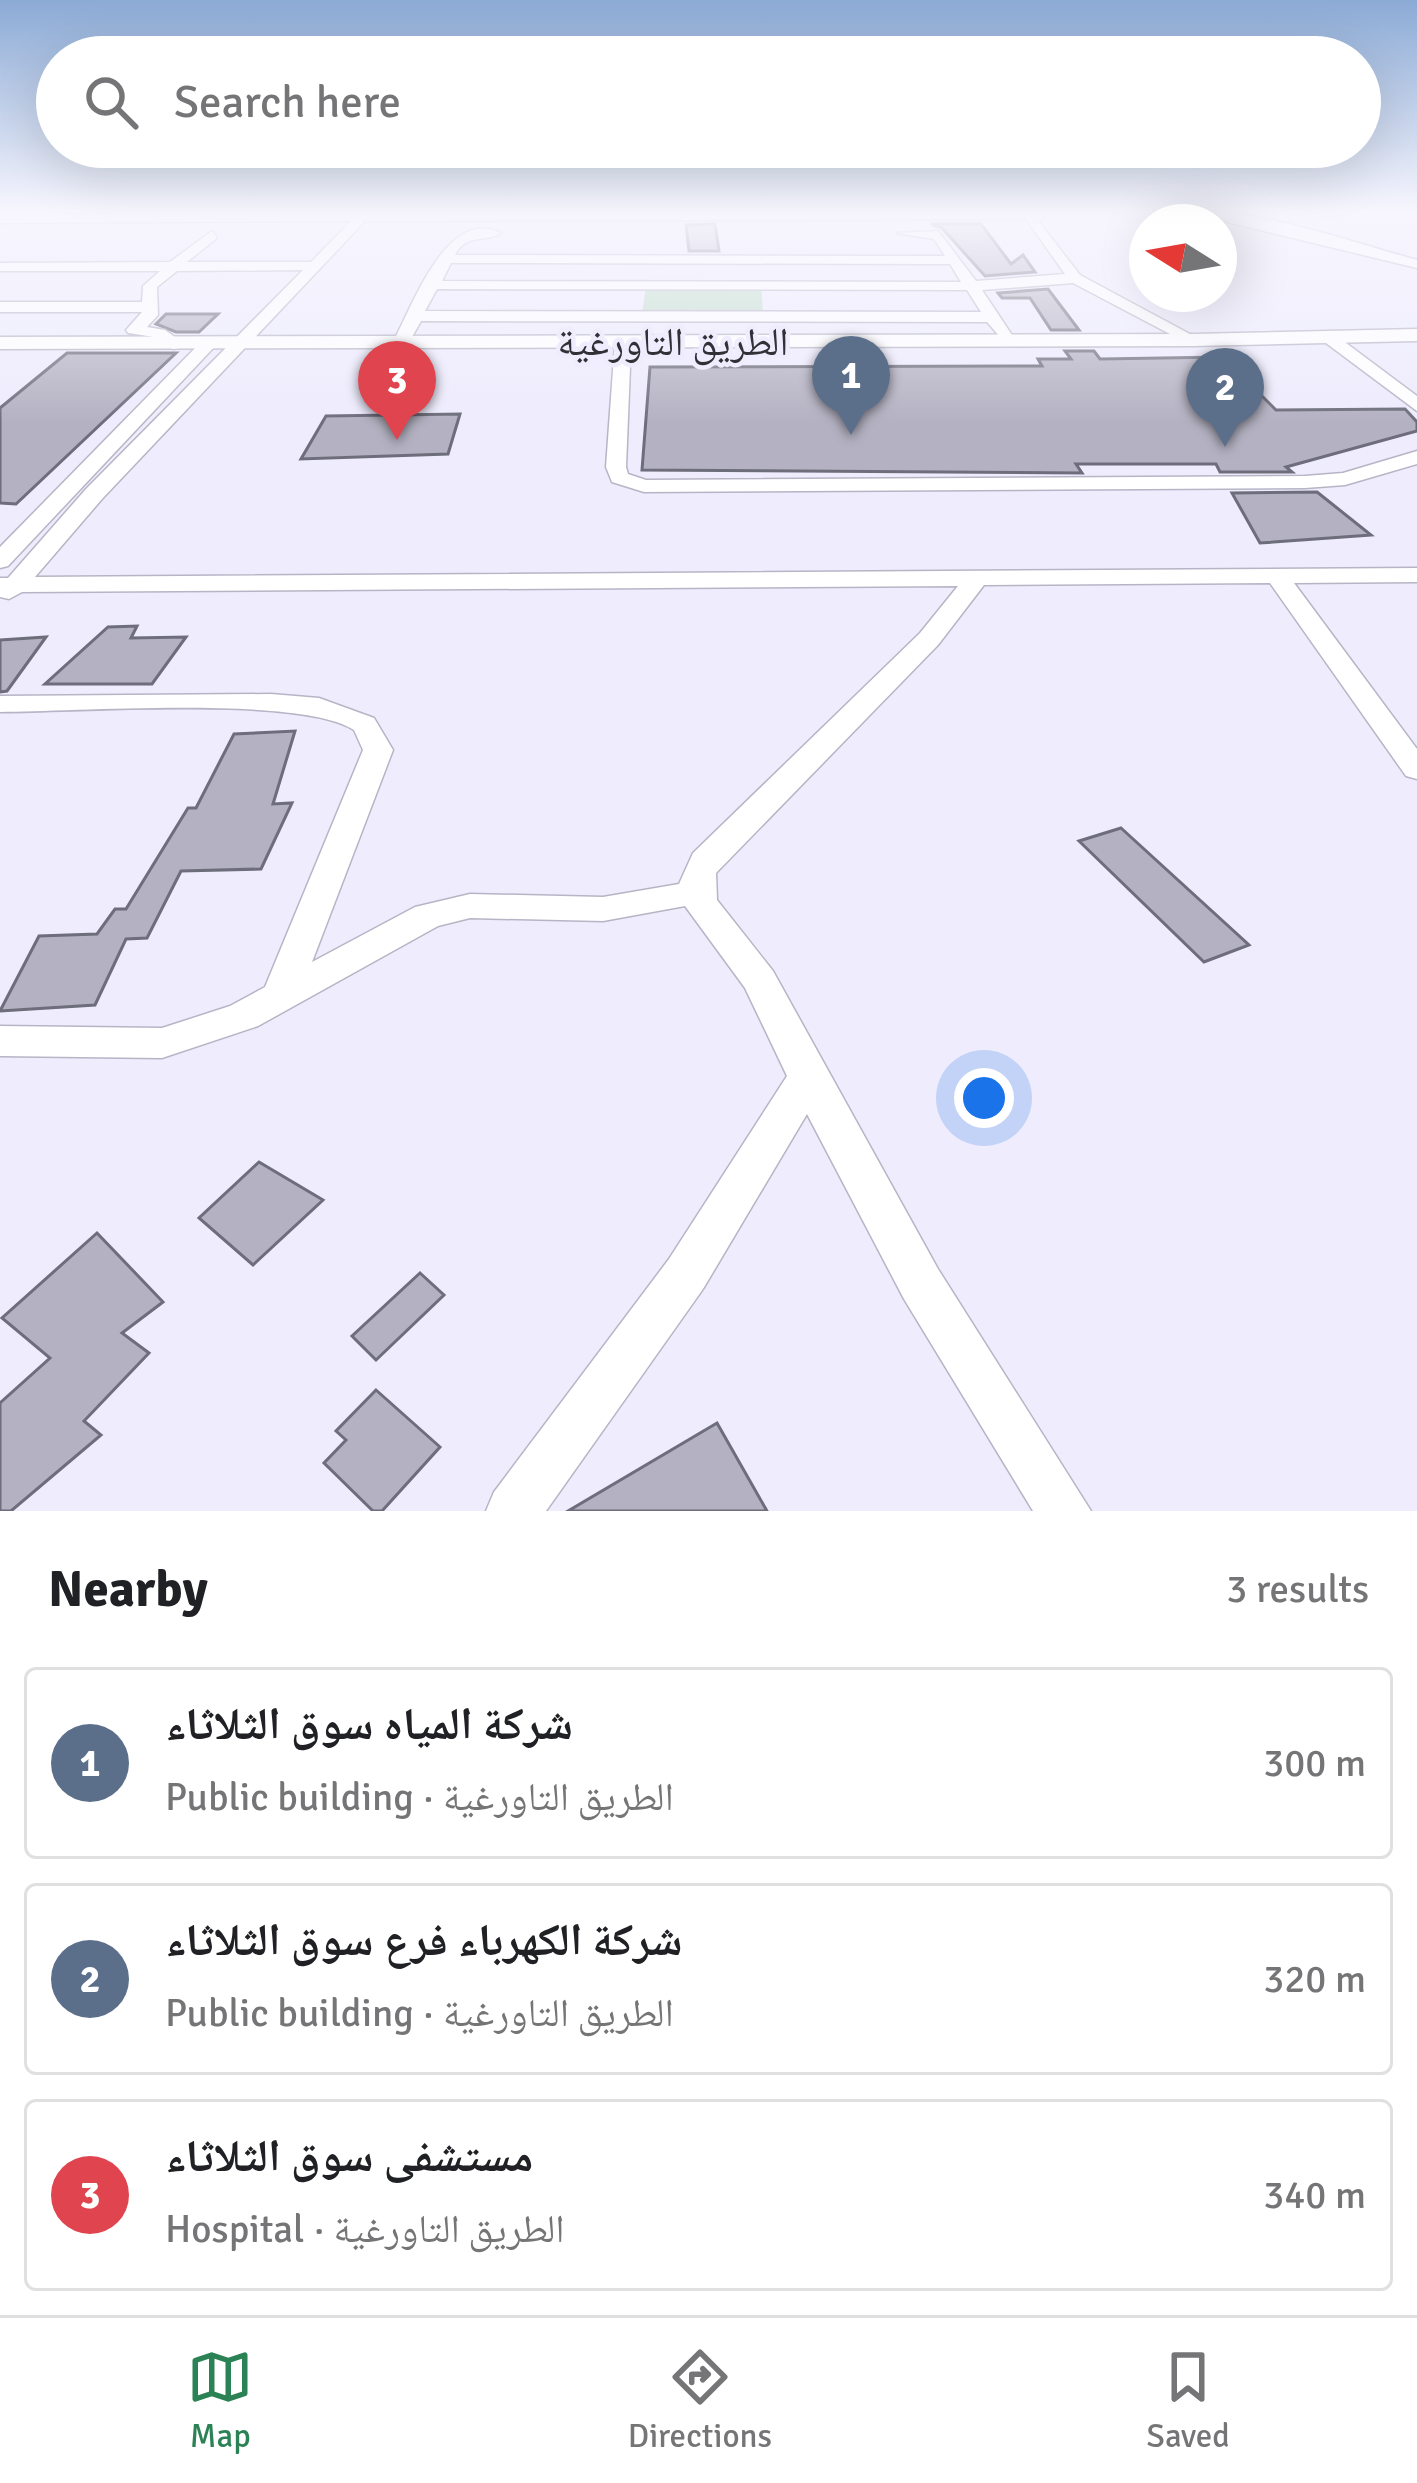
<!DOCTYPE html>
<meta charset="utf-8">
<style>
body{margin:0;font-family:Signika,"Noto Naskh Arabic",sans-serif;background:#f6f6f6;color:#202124}
.compass{position:absolute;left:1129px;top:204px;width:108px;height:108px;border-radius:50%;background:#fff;box-shadow:0 12px 48px #0002;rotate:281deg}
.you{position:absolute;left:984px;top:1098px;width:42px;height:42px;margin:-30px;border:9px solid #fff;border-radius:50%;background:#1a73e8;box-shadow:0 0 0 18px #1a73e833}
.badge{display:grid;place-items:center;width:78px;height:78px;border-radius:50%;background:#2b8255;color:#fff;font-size:39px;font-weight:700}
.pin{position:absolute;translate:-50% -99px;filter:drop-shadow(0 3px 6px #0008)}
.pin::after{content:'';position:absolute;top:63px;width:42px;height:36px;background:inherit;clip-path:polygon(0 0,100% 0,50% 100%)}
.list{margin:0;padding:0;list-style:none}
h2{display:flex;justify-content:space-between;align-items:center;height:156px;margin:0;padding:0 48px;font-size:51px}
h2 small{font-size:39px;font-weight:400;color:#757577}
.list li{display:grid;grid-template-columns:78px 1fr auto;gap:36px;align-items:center;box-sizing:border-box;height:192px;margin:0 24px 24px;padding:0 24px;border:3px solid #e0e0e0;border-radius:12px}
.list b{display:block;font-size:45px;white-space:nowrap}
.list p{margin:0;font-size:39px;white-space:nowrap;color:#757577}
.list em{font-size:39px;font-style:normal;color:#757577}
.icon{flex:none;width:66px;height:66px;fill:none;stroke:currentColor;stroke-width:2;stroke-linecap:round;stroke-linejoin:round}
.map{position:relative;flex:none;width:1417px;height:1511px;overflow:hidden}
.search{position:absolute;background:#fff;box-shadow:0 12px 48px #0002;left:36px;right:36px;top:36px;height:132px;display:flex;align-items:center;gap:30px;box-sizing:border-box;padding:0 42px;border-radius:66px;color:#757577;font-size:45px}
.sheet{height:804px;background:#fff}
nav{display:flex;justify-content:space-around;align-items:center;box-sizing:border-box;height:168px;border-top:3px solid #e0e0e0;background:#fff;font-size:33px;color:#757577}
nav a{display:grid;justify-items:center;gap:6px}
nav .on{color:#2b8255}
.map>svg:first-child{display:block}
.green{fill:#bfddc9}
.building{fill:#b4b2c2;stroke:#6e6d7b;stroke-width:3}
.lines{fill:none;stroke-linecap:round;stroke-linejoin:round}
.street-casing{stroke:#b7b5c5;stroke-width:3}
.secondary-casing{stroke:#b7b5c5;stroke-width:3}
.street{fill:#fff;fill-rule:evenodd}
.secondary{fill:#fff;fill-rule:evenodd}
.labels{text-anchor:middle;dominant-baseline:central;stroke-width:9;stroke-linejoin:round;paint-order:stroke}
.far-street-label{font-size:39px;fill:#303036;stroke:#eeecfd}
</style>
<div class="map">
<svg width="1417" height="1511" viewBox="0 0 1417 1511">
<rect width="100%" height="100%" fill="#eeecfd"/>
<!-- green -->
<path class="green" d="M646 287H761L763 313 642 314Z"/>
<!-- building -->
<g class="building">
<path d="M715 224 719 251H689L686 225Z"/>
<path d="M931 224H981L1011 264 1023 255 1035 272 985 276 942 228Z"/>
<path d="M1048 289 1079 330H1051L1030 298H1002L998 293Z"/>
<path d="M166 314H218L199 332H176L156 324Z"/>
<path d="M1065 351H1094L1100 359 1223 357 1276 410 1405 409 1417 422V431L1286 467 1292 472H1220L1216 464H1076L1082 473 642 470 650 367 1042 366 1038 359H1071Z"/>
<path d="M67 353H176L16 504 0 503V408Z"/>
<path d="M460 414 448 454 301 459 326 416Z"/>
<path d="M1317 492 1371 535 1260 543 1232 493Z"/>
<path d="M137 626 131 638 186 637 152 684H45L108 627Z"/>
<path d="M46 637 7 691 0 692V640Z"/>
<path d="M295 731 273 804 292 803 261 869 181 871 147 938 126 939 95 1005 0 1011 39 936 97 934 115 909H126L188 808H196L234 734Z"/>
<path d="M1121 828 1249 945 1204 962 1079 841Z"/>
<path d="M259 1162 323 1200 253 1265 199 1218Z"/>
<path d="M97 1233 163 1302 122 1333 149 1353 84 1421 101 1435 11 1511H0V1403L50 1358 2 1318Z"/>
<path d="M420 1273 444 1295 376 1360 352 1336Z"/>
<path d="M376 1390 440 1447 382 1511H373L324 1463 346 1440 336 1431Z"/>
<path d="M717 1423 767 1511H568Z"/>
</g>
<g class="lines">
<defs>
<g id="street">
<path d="M361 212H1048L1039 222 1080 275 1201 340 1187 343 1073 283 982 290 1016 341 1008 346 987 322 421 321 407 346 401 347 393 342C414 303 447 207 501 233 484 244 467 232 455 255L945 256 934 239 897 233 938 231 976 281 1065 274 1026 219 365 221 102 499 35 577 1417 568V582L1294 583 1417 749V779L1406 776 1270 583 984 585 938 645 716 873 717 900 773 971 938 1269 1091 1511H1033L904 1299 807 1114 703 1289 546 1511H486L494 1492 669 1259 787 1076 745 988 685 906 603 921 470 918 438 926 258 1026 162 1058 0 1056V1026L162 1028 230 1006 265 987 363 750 354 730C301 695 74 712 0 712V696L271 694 319 698 374 718 393 750 312 962 415 907 470 894 603 897 679 884 693 853 920 633 958 586 22 592 9 599 0 597V578H8L86 489 303 270 177 271 157 287 158 315 147 327 165 330 179 340V348L173 349 154 337 128 333 126 330 142 312H0V302H142L143 286 160 271H0V263L170 262 212 231 217 238 187 262H311L351 221 0 223V215ZM451 263 950 264 961 282 442 281ZM437 289 967 290 981 312 425 311Z"/>
<path d="M1185 212C1261 208 1344 240 1417 260V268Z"/>
<path d="M1322 334H1334L1417 396V411L1322 340Z"/>
<path d="M623 337 631 342 626 467 628 474 646 480 1305 476 1343 473 1417 451V464L1345 485 1305 488 644 492 612 482 606 467 615 342Z"/>
<path d="M203 340 217 344 8 566 0 568V547Z"/>
</g>
<path id="secondary" d="M1417 329V341L1193 346 0 349V337L1193 334Z"/>
</defs>
<!-- street casing -->
<use href="#street" class="street-casing"/>
<!-- secondary casing -->
<use href="#secondary" class="secondary-casing"/>
<!-- street -->
<use href="#street" class="street"/>
<!-- secondary -->
<use href="#secondary" class="secondary"/>
</g>
<!-- sky -->
<linearGradient id="sky" x2="0" y2="1"><stop stop-color="#8baad5"/><stop offset="0.5" stop-color="#f7f6fe"/><stop offset="1" stop-color="#f7f6fe" stop-opacity="0"/></linearGradient>
<rect width="1417" height="423" fill="url(#sky)"/>
<g class="labels">
<!-- far-street labels -->
<g class="far-street-label">
<text x="673" y="342">الطريق التاورغية</text>
</g>
</g>
</svg>
<svg class="compass" viewBox="-18 -18 36 36"><path d="M0-13l5 13h-10z" fill="#e53935"/><path d="M0 13l5-13h-10z" fill="#757577"/></svg>
<div class="you"></div>
<div class="pin badge" style="left:851px;top:435px;background:#5c6f8a">1</div>
<div class="pin badge" style="left:1225px;top:447px;background:#5c6f8a">2</div>
<div class="pin badge" style="left:397px;top:440px;background:#e0444e">3</div>
<div class="search"><svg class="icon" aria-label="search" viewBox="0 0 24 24"><circle cx="10" cy="10" r="6"/><path d="M15 15l6 6"/></svg>Search here</div>
</div>
<section class="sheet">
<h2>Nearby<small>3 results</small></h2>
<ul class="list">
<li><span class="badge" style="background:#5c6f8a">1</span><div><b>شركة المياه سوق الثلاثاء</b><p>Public building · الطريق التاورغية</p></div><em>300 m</em></li>
<li><span class="badge" style="background:#5c6f8a">2</span><div><b>شركة الكهرباء فرع سوق الثلاثاء</b><p>Public building · الطريق التاورغية</p></div><em>320 m</em></li>
<li><span class="badge" style="background:#e0444e">3</span><div><b>مستشفى سوق الثلاثاء</b><p>Hospital · الطريق التاورغية</p></div><em>340 m</em></li>
</ul>
</section>
<nav>
<a class="on"><svg class="icon" aria-label="map" viewBox="0 0 24 24"><path d="M3 6l6-2 6 2 6-2v14l-6 2-6-2-6 2zM9 4v14M15 6v14"/></svg>Map</a>
<a><svg class="icon" aria-label="directions" viewBox="0 0 24 24"><path d="M12 3l9 9-9 9-9-9zM9 14v-3h6M13 9l2 2-2 2"/></svg>Directions</a>
<a><svg class="icon" aria-label="saved" viewBox="0 0 24 24"><path d="M7 4h10v16l-5-4-5 4z"/></svg>Saved</a>
</nav>
